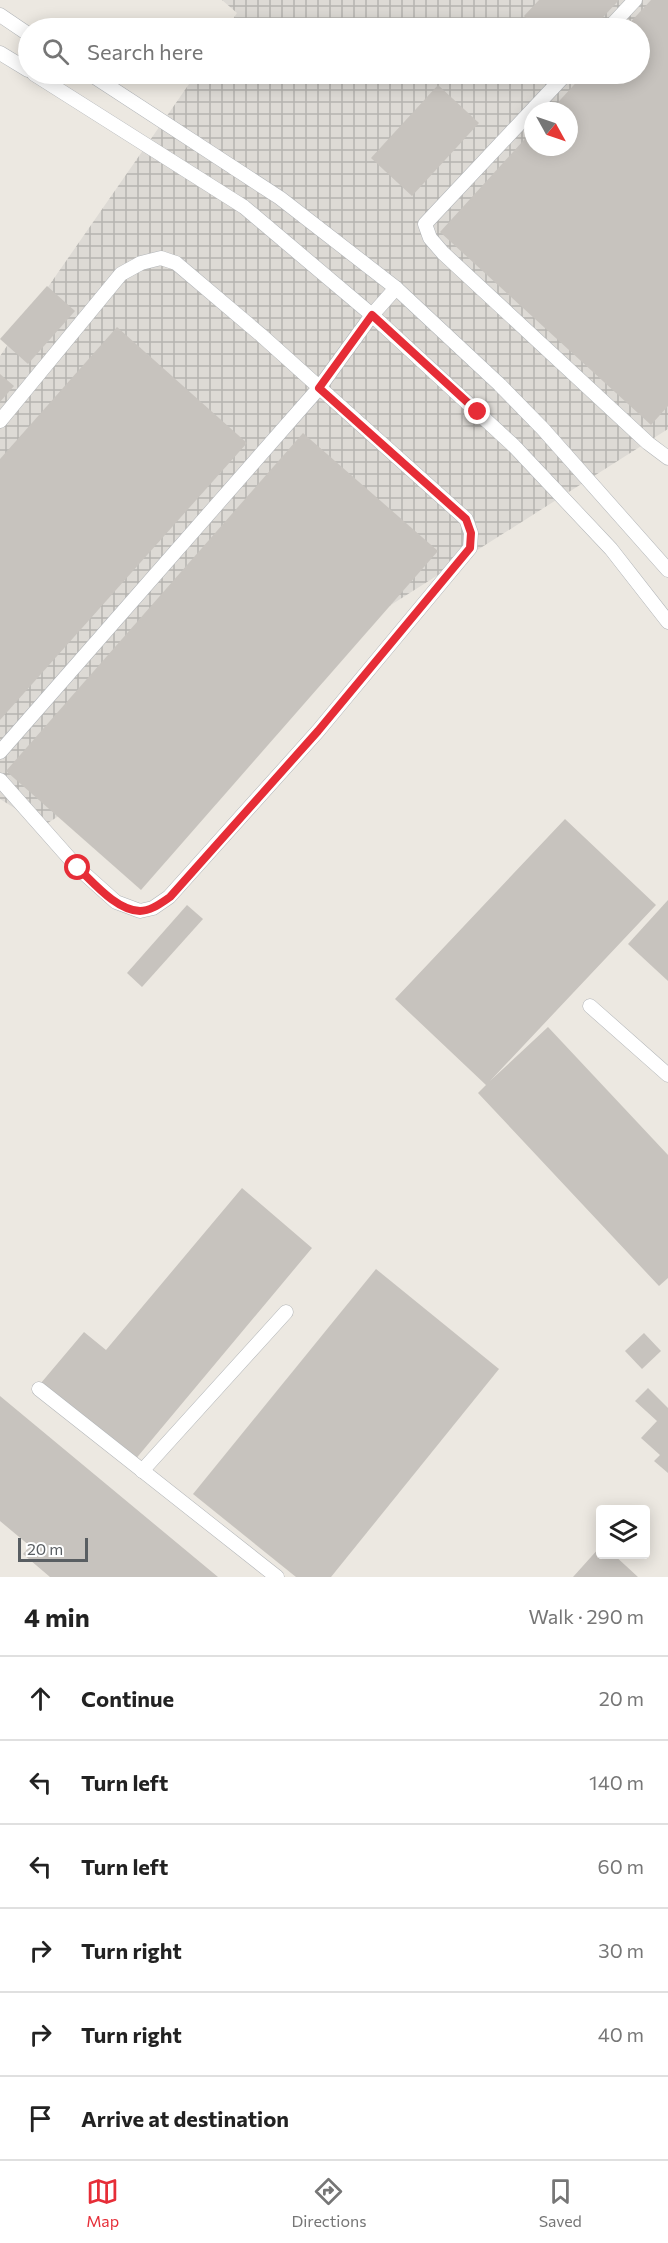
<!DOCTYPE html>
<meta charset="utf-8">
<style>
body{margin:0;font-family:Commissioner,sans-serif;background:#f2f2f2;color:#222}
.controls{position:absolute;right:18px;bottom:18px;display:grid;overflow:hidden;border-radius:6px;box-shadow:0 3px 15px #0003}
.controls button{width:54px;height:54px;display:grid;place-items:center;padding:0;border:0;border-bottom:2px solid #e0e0e0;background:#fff;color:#222;font:30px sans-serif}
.compass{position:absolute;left:524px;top:102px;width:54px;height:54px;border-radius:50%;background:#fff;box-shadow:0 3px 15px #0003;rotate:130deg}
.scale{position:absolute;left:18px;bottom:15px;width:70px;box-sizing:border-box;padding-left:6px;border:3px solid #595e62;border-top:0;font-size:16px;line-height:21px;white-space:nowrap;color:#595e62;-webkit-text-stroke:4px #fff;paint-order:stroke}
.stop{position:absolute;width:18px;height:18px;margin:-14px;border:4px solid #e62d37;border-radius:50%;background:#fff}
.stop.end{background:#e62d37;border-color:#fff;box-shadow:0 2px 6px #0008}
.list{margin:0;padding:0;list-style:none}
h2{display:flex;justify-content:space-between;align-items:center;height:78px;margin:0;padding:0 24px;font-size:26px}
h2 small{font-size:20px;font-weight:400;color:#767676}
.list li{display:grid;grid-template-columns:39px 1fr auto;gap:18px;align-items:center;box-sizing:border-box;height:84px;padding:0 24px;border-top:2px solid #e0e0e0}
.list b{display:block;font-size:22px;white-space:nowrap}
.list em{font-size:20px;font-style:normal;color:#767676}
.icon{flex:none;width:33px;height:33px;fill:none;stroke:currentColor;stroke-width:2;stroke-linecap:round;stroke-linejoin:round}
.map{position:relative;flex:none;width:668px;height:1577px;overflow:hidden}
.search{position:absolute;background:#fff;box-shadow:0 3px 15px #0003;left:18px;right:18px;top:18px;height:66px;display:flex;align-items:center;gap:15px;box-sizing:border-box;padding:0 21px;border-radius:33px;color:#767676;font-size:22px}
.sheet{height:582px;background:#fff}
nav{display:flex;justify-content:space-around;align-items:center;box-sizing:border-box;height:84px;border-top:2px solid #e0e0e0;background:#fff;font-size:16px;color:#767676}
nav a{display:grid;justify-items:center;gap:3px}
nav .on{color:#e62d37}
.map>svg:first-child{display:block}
.industrial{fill:url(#industrial-grid);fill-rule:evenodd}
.building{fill:#c7c3be}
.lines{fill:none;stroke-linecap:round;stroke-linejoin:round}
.lane-casing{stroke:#b2b5b8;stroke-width:15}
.lane{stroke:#fff;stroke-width:14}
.route{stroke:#e62d37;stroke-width:8}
</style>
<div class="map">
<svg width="668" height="1577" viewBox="0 0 668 1577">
<defs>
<pattern id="industrial-grid" width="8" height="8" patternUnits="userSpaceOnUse" patternTransform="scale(1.5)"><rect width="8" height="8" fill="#dddad5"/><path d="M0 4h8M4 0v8" fill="none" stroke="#b6b4b0"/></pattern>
</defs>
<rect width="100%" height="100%" fill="#ece8e1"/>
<!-- industrial -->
<path class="industrial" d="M222 0H668V429L43 826 0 799V356L196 74H640V28H227L237 13ZM533 111H569V147H533Z"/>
<!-- building -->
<g class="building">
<path d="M539 0H619L593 28H537L524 16Z"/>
<path d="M651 0H668V406L651 425 440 232 533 130V147H569V111H550L584 74H640V28H625Z"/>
<path d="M438 85 479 123 412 196 371 158Z"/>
<path d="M47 286 75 311 28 364 0 339Z"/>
<path d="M117 327 247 443 0 720V459Z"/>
<path d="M0 374 14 386 0 402Z"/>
<path d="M303 433 438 551 141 890 6 771Z"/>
<path d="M565 819 656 905 490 1081 548 1027 668 1155V1278L659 1286 478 1093 486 1085 395 999Z"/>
<path d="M668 900V981L628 944Z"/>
<path d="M187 905 203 919 142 987 127 973Z"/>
<path d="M242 1188 312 1248 134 1461 41 1383 84 1332 106 1350Z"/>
<path d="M376 1269 499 1369 331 1577H296L193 1494Z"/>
<path d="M644 1333 661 1351 642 1369 625 1351Z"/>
<path d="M648 1388 668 1408V1473L654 1461 660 1455 641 1438 657 1421 635 1401Z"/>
<path d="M0 1396 218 1577H50L23 1554 30 1546 0 1521Z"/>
<path d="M600 1547V1554H613L638 1577H573Z"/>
</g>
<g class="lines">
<defs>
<g id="lane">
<path d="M0 15 28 34"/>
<path d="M609 28 635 0"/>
<path d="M0 53 28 70"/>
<path d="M34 74 244 207 372 315 514 446 611 549 668 622"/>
<path d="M90 74 280 198 396 288 500 385 543 429 668 570"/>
<path d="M566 74 425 224 430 238 443 253 648 443 668 458"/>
<path d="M0 421 121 274 141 263 161 258 176 263 261 335 466 519 471 533 470 548 318 731 169 897 153 908 140 911 116 902 78 868 0 780"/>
<path d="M0 752 319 388 372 315 396 288"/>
<path d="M590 1006 668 1075"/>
<path d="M39 1389 277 1577"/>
<path d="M142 1471 286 1312"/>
</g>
</defs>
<!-- lane casing -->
<use href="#lane" class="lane-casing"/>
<!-- lane -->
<use href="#lane" class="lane"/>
</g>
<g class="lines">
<!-- route -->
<path class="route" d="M78 868C94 883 116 910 140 911 151 911 161 903 170 897L318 731 470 548 471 533 466 519 319 388 372 315 478 412"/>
</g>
</svg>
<div class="controls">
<button><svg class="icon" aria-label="layers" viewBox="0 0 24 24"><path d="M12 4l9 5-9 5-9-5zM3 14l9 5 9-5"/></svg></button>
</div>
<svg class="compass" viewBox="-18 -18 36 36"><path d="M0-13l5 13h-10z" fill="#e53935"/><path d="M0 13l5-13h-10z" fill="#767676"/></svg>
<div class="scale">20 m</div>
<div class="stop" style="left:78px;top:868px"></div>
<div class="stop end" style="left:478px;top:412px"></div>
<div class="search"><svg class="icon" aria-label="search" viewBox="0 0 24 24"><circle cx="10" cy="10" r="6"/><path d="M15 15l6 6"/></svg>Search here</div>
</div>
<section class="sheet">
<h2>4 min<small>Walk · 290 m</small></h2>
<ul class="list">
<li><svg class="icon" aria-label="ahead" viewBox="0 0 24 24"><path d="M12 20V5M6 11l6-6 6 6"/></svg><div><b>Continue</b></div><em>20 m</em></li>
<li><svg class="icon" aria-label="left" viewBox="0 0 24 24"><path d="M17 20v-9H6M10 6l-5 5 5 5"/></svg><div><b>Turn left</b></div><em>140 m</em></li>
<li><svg class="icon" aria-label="left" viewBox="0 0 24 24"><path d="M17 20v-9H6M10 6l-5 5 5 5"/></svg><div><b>Turn left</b></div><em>60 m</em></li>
<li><svg class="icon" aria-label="right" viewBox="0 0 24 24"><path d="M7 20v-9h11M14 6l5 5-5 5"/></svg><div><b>Turn right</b></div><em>30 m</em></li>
<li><svg class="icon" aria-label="right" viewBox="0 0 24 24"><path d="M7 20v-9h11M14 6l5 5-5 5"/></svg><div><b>Turn right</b></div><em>40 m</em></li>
<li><svg class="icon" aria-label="arrive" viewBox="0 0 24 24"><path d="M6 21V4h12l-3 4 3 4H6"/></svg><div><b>Arrive at destination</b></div></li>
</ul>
</section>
<nav>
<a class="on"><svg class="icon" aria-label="map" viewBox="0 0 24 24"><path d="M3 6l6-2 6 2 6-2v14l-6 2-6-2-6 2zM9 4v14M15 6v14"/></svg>Map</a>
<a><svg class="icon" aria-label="directions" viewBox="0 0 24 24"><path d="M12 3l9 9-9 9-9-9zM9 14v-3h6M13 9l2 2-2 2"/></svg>Directions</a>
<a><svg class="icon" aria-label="saved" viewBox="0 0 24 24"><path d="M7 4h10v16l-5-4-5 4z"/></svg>Saved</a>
</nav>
